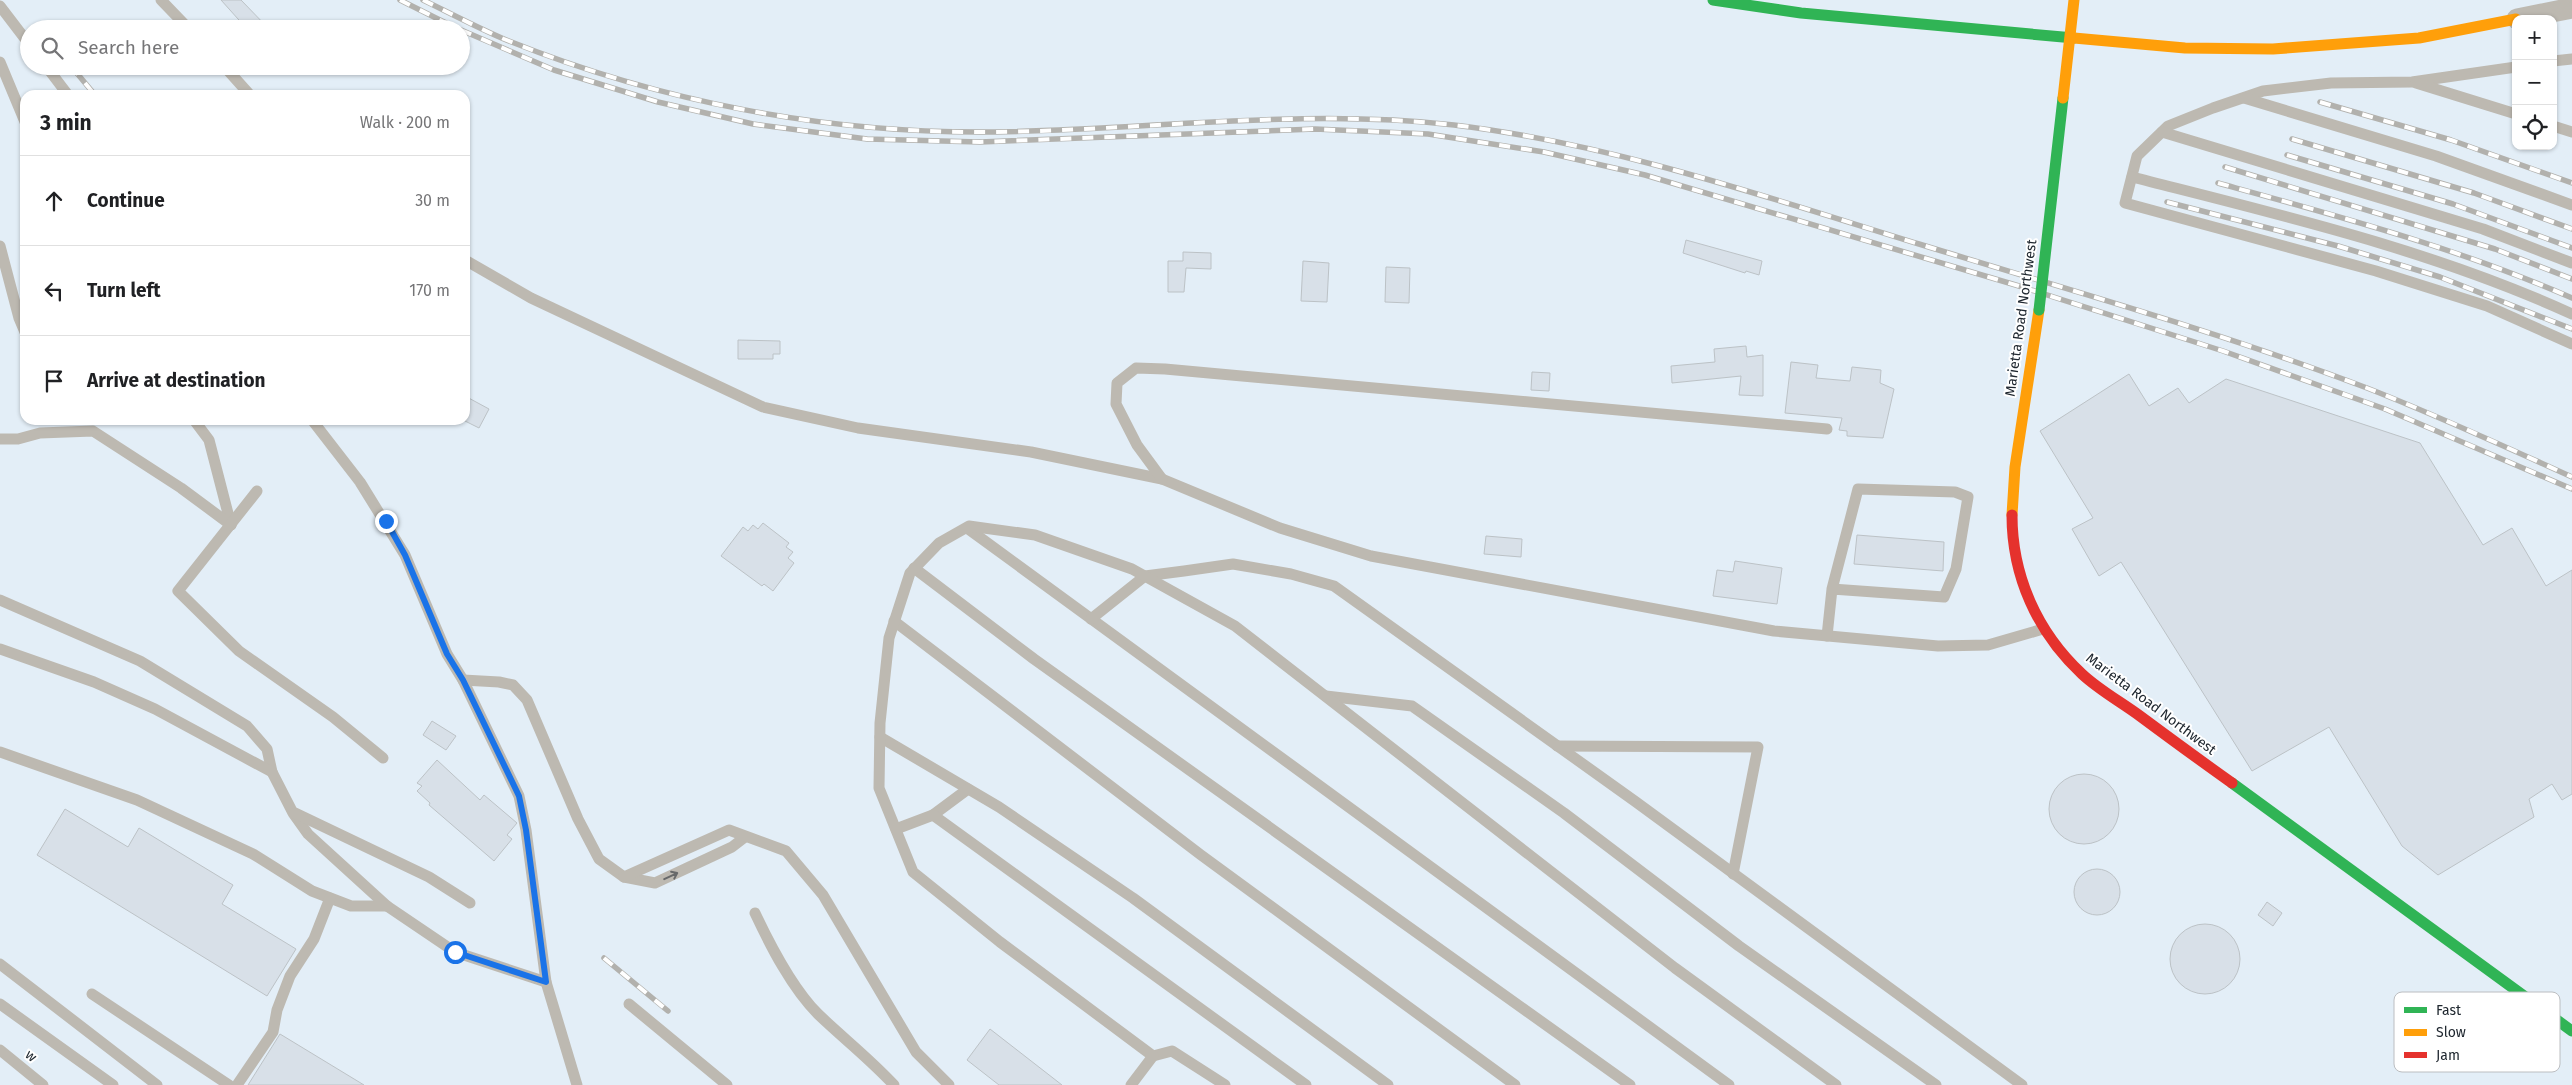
<!DOCTYPE html>
<meta charset="utf-8">
<style>
body{margin:0;font-family:"Fira Sans",sans-serif;background:#f2f2f2;color:#202124}
.controls{position:absolute;right:15px;top:15px;display:grid;overflow:hidden;border-radius:10px;box-shadow:0 1px 4px #0004}
.controls button{width:45px;height:45px;display:grid;place-items:center;padding:0;border:0;border-bottom:1px solid #e0e0e0;background:#fff;color:#202124;font:25px sans-serif}
.stop{position:absolute;width:15px;height:15px;margin:-11px;border:4px solid #1a73e8;border-radius:50%;background:#fff}
.stop.end{background:#1a73e8;border-color:#fff;box-shadow:0 1px 5px #0008}
.list{margin:0;padding:0;list-style:none}
h2{display:flex;justify-content:space-between;align-items:center;height:65px;margin:0;padding:0 20px;font-size:21px}
h2 small{font-size:16px;font-weight:400;color:#757577}
.list li{display:grid;grid-template-columns:32px 1fr auto;gap:15px;align-items:center;box-sizing:border-box;height:90px;padding:0 20px;border-top:1px solid #e0e0e0}
.list b{display:block;font-size:19px;white-space:nowrap}
.list em{font-size:16px;font-style:normal;color:#757577}
.icon{flex:none;width:28px;height:28px;fill:none;stroke:currentColor;stroke-width:2;stroke-linecap:round;stroke-linejoin:round}
.map{position:relative;flex:none;width:2572px;height:1085px;overflow:hidden}
.search{position:absolute;background:#fff;box-shadow:0 1px 4px #0004;left:20px;top:20px;width:450px;height:55px;display:flex;align-items:center;gap:12px;box-sizing:border-box;padding:0 18px;border-radius:28px;color:#757577;font-size:19px}
.panel{position:absolute;background:#fff;box-shadow:0 1px 4px #0004;left:20px;top:90px;width:450px;height:335px;border-radius:15px}
.map>svg:first-child{display:block}
.built{fill:#e3eef7;fill-rule:evenodd}
.building{fill:#d8e0e8;stroke:#bcc2c6}
.lines{fill:none;stroke-linecap:round;stroke-linejoin:round}
.lane{stroke:#bdb9b1;stroke-width:11}
.street{stroke:#bdb9b1;stroke-width:21}
.fast{stroke:#30b455;stroke-width:11}
.slow{stroke:#ff9f0a;stroke-width:11}
.jam{stroke:#e5322d;stroke-width:11}
.rail-casing{stroke:#b2b1ad;stroke-width:5.5}
.rail{stroke:#fff;stroke-width:4;stroke-dasharray:11;stroke-linecap:butt}
.fast-bridge{stroke:#30b455;stroke-width:11}
.slow-bridge{stroke:#ff9f0a;stroke-width:11}
.oneway{stroke:#67696a}
.route{stroke:#1a73e8;stroke-width:6}
.labels{text-anchor:middle;dominant-baseline:central;stroke-width:4;stroke-linejoin:round;paint-order:stroke}
.street-label{font-size:14px;fill:#202830;stroke:#fff}
.key{fill:#fff;stroke:#bcbec1;stroke-width:1}
.key-label{font-size:14px;fill:#202830}
</style>
<div class="map">
<svg width="2572" height="1085" viewBox="0 0 2572 1085">
<rect width="100%" height="100%" fill="#f4f7f9"/>
<!-- built -->
<path class="built" d="M0 0H2572V1085H0ZM2516 19H2553V146H2516ZM29 29H461V66H29ZM25 95H465V420H25Z"/>
<!-- building -->
<g class="building">
<path d="M221 0H241L269 29H247Z"/>
<path d="M1686 240 1762 261 1759 275 1746 271 1745 273 1683 253Z"/>
<path d="M1183 252 1211 253V269L1186 268 1184 292H1168V261H1183Z"/>
<path d="M1303 261 1329 263 1327 302 1301 301Z"/>
<path d="M1386 267 1410 268 1409 303 1385 302Z"/>
<path d="M738 340 780 341V354H773V359H738Z"/>
<path d="M1746 346 1747 357 1763 355V396L1739 395 1741 376 1672 383 1671 366 1715 362 1714 349Z"/>
<path d="M1791 362 1818 365 1816 378 1850 381 1852 367 1881 370 1880 383 1894 389 1883 438 1847 436V431L1839 430 1842 418 1785 413Z"/>
<path d="M1532 372 1550 373 1549 391 1531 390Z"/>
<path d="M2129 374 2149 406 2178 388 2189 403 2226 379 2420 443 2483 545 2512 528 2546 586 2572 570V794L2562 800 2552 784 2529 799 2534 817 2438 875 2402 846 2329 727 2252 771 2121 562 2099 576 2072 529 2093 518 2040 431Z"/>
<path d="M465 396 489 409 479 428 465 421Z"/>
<path d="M763 523 789 543 786 547 793 552 788 558 794 563 773 591 764 584 762 586 721 556 743 527 748 531 753 525 758 529Z"/>
<path d="M1857 535 1944 542 1943 571 1854 564Z"/>
<path d="M1486 536 1522 539 1521 557 1484 554Z"/>
<path d="M1735 561 1782 568 1777 604 1713 596 1717 570 1733 572Z"/>
<path d="M432 721 456 736 446 750 423 735Z"/>
<path d="M437 760 480 800 484 795 517 823 507 835 512 839 494 861 429 805 430 803 417 791 422 786 417 783Z"/>
<circle cx="2084" cy="809" r="35"/>
<path d="M65 809 128 847 139 828 233 885 222 904 296 949 267 996 37 855Z"/>
<circle cx="2097" cy="892" r="23"/>
<path d="M2267 902 2282 913 2273 926 2258 915Z"/>
<circle cx="2205" cy="959" r="35"/>
<path d="M990 1029 1062 1085H999L967 1060Z"/>
<path d="M280 1034 364 1085H248Z"/>
</g>
<g class="lines">
<!-- lane -->
<g class="lane">
<path d="M161 0 189 29"/>
<path d="M0 6 29 44"/>
<path d="M2553 61 2572 59"/>
<path d="M0 62 25 122"/>
<path d="M46 66 68 95"/>
<path d="M224 66 250 95"/>
<path d="M2516 67 2412 82 2331 83 2263 91 2213 108 2168 126 2137 156 2125 203 2376 271 2487 306 2572 344"/>
<path d="M2416 83 2516 114"/>
<path d="M2244 98 2436 156 2572 205"/>
<path d="M2553 126 2572 132"/>
<path d="M2162 132 2483 229 2572 263"/>
<path d="M2132 177C2281 215 2432 250 2572 314"/>
<path d="M0 246 19 318 25 332"/>
<path d="M465 260 531 298 763 407 858 428 1031 452 1162 479 1280 528 1371 556 1774 631 1938 646 1988 645 2043 629"/>
<path d="M194 420 209 440 231 525"/>
<path d="M312 420 360 482 405 555 447 654 463 680 519 796 526 830 546 982 577 1085"/>
<path d="M0 439H18L40 433 93 431 181 488 231 525"/>
<path d="M1162 479 1137 445 1116 404 1117 383 1136 368 1165 369 1827 429"/>
<path d="M257 491 178 591 239 651 333 717 383 758"/>
<path d="M967 528 1729 1085"/>
<path d="M914 568 1034 659 1630 1085"/>
<path d="M0 600 140 661 247 726 267 749 272 772"/>
<path d="M1091 619 1145 576 1184 571 1233 564 1291 574 1334 586 1636 802 2022 1085"/>
<path d="M894 621 1201 855 1515 1085"/>
<path d="M1827 636 1832 589 1944 597 1956 569 1968 497 1955 492 1858 489 1832 589"/>
<path d="M0 649 94 682 155 709 272 772 293 813 308 834 387 906 455 952 546 982"/>
<path d="M463 680 499 682 513 685 527 700 578 819 599 859 624 877 655 883 732 847 745 837"/>
<path d="M1326 696 1412 706 1564 813 1739 946 1936 1085"/>
<path d="M880 737 999 807 1133 898 1388 1085"/>
<path d="M1557 746 1758 747 1733 874"/>
<path d="M0 752 137 800 253 854 312 891 351 906H387"/>
<path d="M295 813 429 877 470 903"/>
<path d="M933 815 968 789"/>
<path d="M896 829 933 815 1306 1085"/>
<path d="M624 877 729 830 786 851 823 895 916 1052 949 1085"/>
<path d="M755 913C771 947 792 988 818 1014 843 1038 870 1059 894 1085"/>
<path d="M0 964 157 1085"/>
<path d="M92 994 229 1085"/>
<path d="M0 1004 113 1085"/>
<path d="M629 1004 727 1085"/>
<path d="M2432 1007 2489 1046 2518 992"/>
<path d="M2489 1046 2511 1062"/>
<path d="M0 1050 43 1085"/>
<path d="M1153 1056 1172 1051 1225 1085"/>
<path d="M237 1085 273 1032 277 1010 290 976 314 939 330 898"/>
<path d="M1131 1085 1153 1056 1000 942 913 872 879 788 880 723 889 638 910 573 939 543 969 526 1035 535 1132 569 1235 626 1675 968 1836 1085"/>
</g>
<!-- street -->
<path class="street" d="M2517 19 2572 8"/>
<!-- fast -->
<g class="fast">
<path d="M1713 0 1801 13 2074 38"/>
<path d="M2232 783 2572 1031"/>
</g>
<!-- slow -->
<g class="slow">
<path d="M2074 38 2185 48 2273 49 2419 38 2516 19"/>
<path d="M2012 515 2015 467 2039 310"/>
</g>
<!-- jam -->
<path class="jam" d="M2012 515C2012 576 2037 632 2082 674 2099 690 2121 702 2140 716 2171 739 2201 761 2232 783"/>
<defs>
<g id="rail">
<path d="M400 0 458 29"/>
<path d="M423 0C450 13 476 27 504 39 660 102 827 134 995 132 1148 130 1301 108 1454 125 1613 144 1766 197 1919 244 2069 290 2220 332 2367 388 2436 415 2504 446 2572 477"/>
<path d="M461 30 554 70 658 102 753 124 867 139 980 142 1315 129 1428 134 1544 152 1645 175 2019 286 2223 351 2385 409 2572 489"/>
<path d="M71 66 95 95"/>
<path d="M2320 102 2451 140 2572 183"/>
<path d="M2292 139 2474 193 2572 229"/>
<path d="M2287 155 2453 204 2572 248"/>
<path d="M2225 167 2495 249 2572 279"/>
<path d="M2218 183C2338 216 2458 248 2572 298"/>
<path d="M2167 202 2338 246 2440 277 2572 329"/>
<path d="M604 958 668 1011"/>
</g>
</defs>
<!-- rail casing -->
<use href="#rail" class="rail-casing"/>
<!-- rail -->
<use href="#rail" class="rail"/>
<!-- fast-bridge -->
<path class="fast-bridge" d="M2039 310 2063 98"/>
<!-- slow-bridge -->
<path class="slow-bridge" d="M2063 98 2074 0"/>
</g>
<!-- one-way arrows -->
<defs><path id="oneway-shaft" d="M-6 0H5M1.5-3L5.5 0L1.5 3" fill="none" stroke-width="1.6" stroke-linecap="round" stroke-linejoin="round" transform="scale(1.25)"/></defs>
<use class="oneway" href="#oneway-shaft" transform="translate(671 876) rotate(-25)"/>
<g class="lines">
<!-- route -->
<path class="route" d="M386 521 405 555 447 654 463 680 519 796 526 830 546 982 455 952"/>
</g>
<g class="labels">
<!-- street labels -->
<g class="street-label">
<text transform="translate(2021 318) rotate(-82)">Marietta Road Northwest</text>
<text transform="translate(2151 704) rotate(37)">Marietta Road Northwest</text>
<text transform="translate(31 1056) rotate(39)">w</text>
</g>
</g>
<!-- legend -->
<rect x="2394" y="992" width="166" height="80" rx="8" class="key"/>
<rect x="2404" y="1007" width="23" height="6" fill="#30b455"/>
<rect x="2404" y="1029" width="23" height="7" fill="#ff9f0a"/>
<rect x="2404" y="1052" width="23" height="6" fill="#e5322d"/>
<g class="key-label">
<text x="2436" y="1015">Fast</text>
<text x="2436" y="1037">Slow</text>
<text x="2436" y="1060">Jam</text>
</g>
</svg>
<div class="controls">
<button>+</button>
<button>−</button>
<button><svg class="icon" aria-label="locate" viewBox="0 0 24 24"><circle cx="12" cy="12" r="6"/><path d="M12 2v4M12 18v4M2 12h4M18 12h4"/></svg></button>
</div>
<div class="stop" style="left:455px;top:952px"></div>
<div class="stop end" style="left:386px;top:521px"></div>
<div class="search"><svg class="icon" aria-label="search" viewBox="0 0 24 24"><circle cx="10" cy="10" r="6"/><path d="M15 15l6 6"/></svg>Search here</div>
<section class="panel">
<h2>3 min<small>Walk · 200 m</small></h2>
<ul class="list">
<li><svg class="icon" aria-label="ahead" viewBox="0 0 24 24"><path d="M12 20V5M6 11l6-6 6 6"/></svg><div><b>Continue</b></div><em>30 m</em></li>
<li><svg class="icon" aria-label="left" viewBox="0 0 24 24"><path d="M17 20v-9H6M10 6l-5 5 5 5"/></svg><div><b>Turn left</b></div><em>170 m</em></li>
<li><svg class="icon" aria-label="arrive" viewBox="0 0 24 24"><path d="M6 21V4h12l-3 4 3 4H6"/></svg><div><b>Arrive at destination</b></div></li>
</ul>
</section>
</div>
